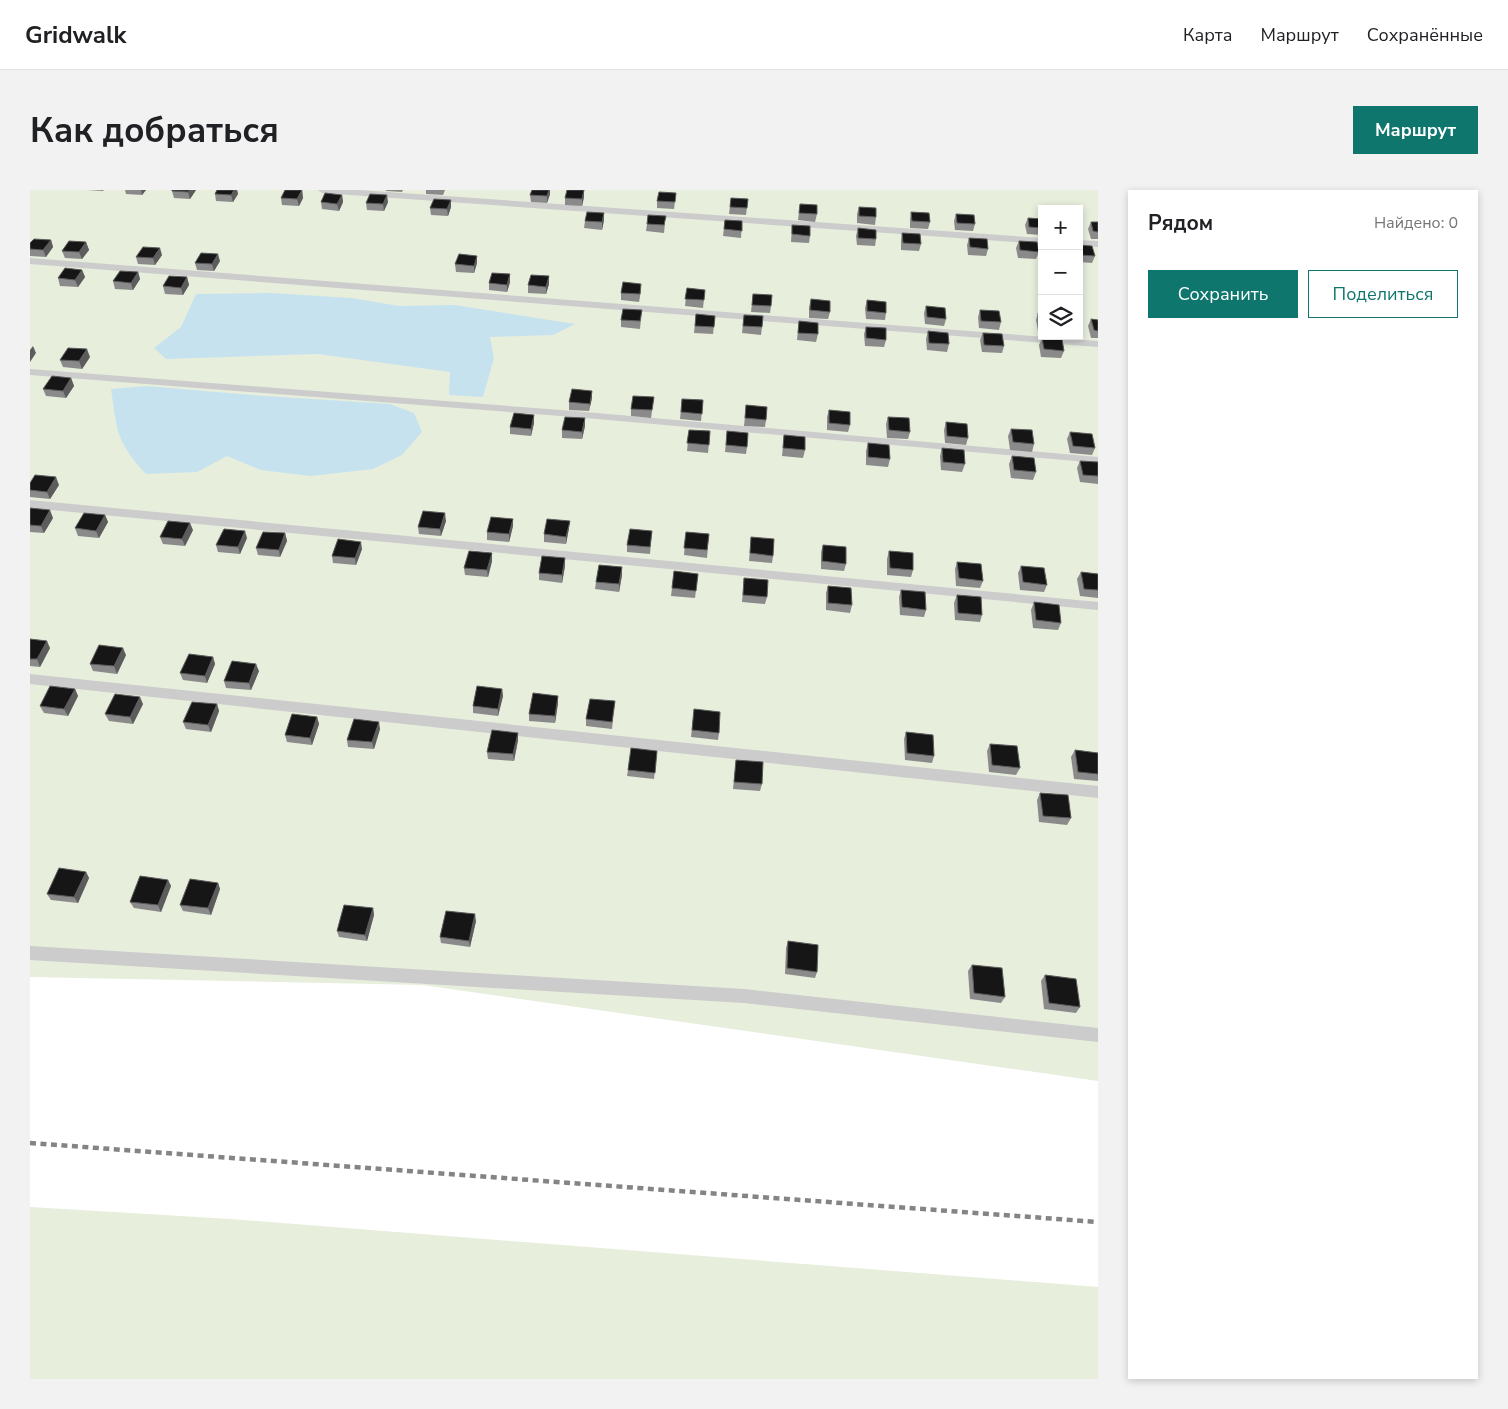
<!DOCTYPE html>
<html lang="ru">
<meta charset="utf-8">
<style>
body{margin:0;font-family:"Nunito Sans",sans-serif;background:#f2f2f2;color:#202124}
.controls{position:absolute;right:15px;top:15px;display:grid;overflow:hidden;border-radius:0px;box-shadow:0 2px 8px #0003}
.controls button{width:45px;height:45px;display:grid;place-items:center;padding:0;border:0;border-bottom:1px solid #e0e0e0;background:#fff;color:#202124;font:25px sans-serif}
.list{margin:0;padding:0;list-style:none}
h2{display:flex;justify-content:space-between;align-items:center;height:65px;margin:0;padding:0 20px;font-size:21px}
h2 small{font-size:16px;font-weight:400;color:#757577}
.actions{display:flex;gap:10px;padding:15px 20px}
.actions a{flex:1;padding:11px 0;border:1px solid #0f766e;border-radius:0px;text-align:center;font-size:18px;color:#0f766e}
.actions .main{background:#0f766e;color:#fff}
.icon{flex:none;width:28px;height:28px;fill:none;stroke:currentColor;stroke-width:2;stroke-linecap:round;stroke-linejoin:round}
.map{position:relative;flex:none;width:1068px;height:1189px;overflow:hidden;border-radius:0px}
header{display:flex;align-items:center;gap:30px;box-sizing:border-box;height:70px;padding:0 25px;background:#fff;border-bottom:1px solid #e0e0e0}
header strong{font-size:24px}
nav{display:flex;gap:28px;margin-inline-start:auto;font-size:18px}
.intro{display:flex;align-items:center;justify-content:space-between;box-sizing:border-box;height:120px;padding:0 30px}
h1{margin:0;font-size:35px}
.button{padding:12px 22px;border-radius:0px;background:#0f766e;color:#fff;font-size:18px;font-weight:700}
main{display:flex;gap:30px;padding:0 30px}
aside{flex:1;background:#fff;border-radius:0px;box-shadow:0 2px 8px #0003}
.map>svg:first-child{display:block}
.green{fill:#e7eedc;fill-rule:evenodd}
.water{fill:#c7e2ef}
.lines{fill:none;stroke-linecap:round;stroke-linejoin:round}
.service{fill:#ccc;fill-rule:evenodd}
.rail{stroke:#848484;stroke-width:4.5;stroke-dasharray:6 4.5;stroke-linecap:butt}
.wall{fill:#8a8a8a}
.shaded-wall{fill:#5c5c5c}
.building{fill:#161616;stroke:#5c5c5c}
</style>
<header>
<strong>Gridwalk</strong>
<nav><a>Карта</a><a>Маршрут</a><a>Сохранённые</a></nav>
</header>
<div class="intro"><h1>Как добраться</h1><a class="button">Маршрут</a></div>
<main>
<div class="map">
<svg width="1068" height="1189" viewBox="0 0 1068 1189">
<rect width="100%" height="100%" fill="#fff"/>
<!-- green -->
<g class="green">
<path d="M0 0H1068V891L392 795 0 787ZM1012 19H1049V146H1012Z"/>
<path d="M0 1017 201 1029 1068 1097V1189H0Z"/>
</g>
<!-- water -->
<g class="water">
<path d="M241 103 321 108 369 116 425 115 545 134 523 145 460 147 464 168 453 207 419 205 420 182 288 164 136 169 124 158 151 137 166 104Z"/>
<path d="M116 196 222 205 360 214 384 223 392 242 372 265 343 279 281 286 231 280 197 266 167 282 116 284C86 252 87 240 81 199Z"/>
</g>
<g class="lines">
<!-- service -->
<g class="service">
<path d="M288 0H329L1012 48V54L292 3Z"/>
<path d="M1049 50 1068 51V57L1049 56Z"/>
<path d="M0 68 1068 151V157L0 74Z"/>
<path d="M0 179 544 221 1068 267V273L544 227 0 185Z"/>
<path d="M0 310 1068 412V420L0 318Z"/>
<path d="M0 484 1068 596V608L0 494Z"/>
<path d="M0 756 714 799 1068 838V852L714 813 0 770Z"/>
</g>
<!-- rail -->
<path class="rail" d="M0 953 1068 1032"/>
</g>
<!-- wall -->
<g class="wall">
<path d="M57 0H74L73 1Z"/>
<path d="M95 0H116L112 5 96 4Z"/>
<path d="M142 0H166L160 9 144 8 142 1Z"/>
<path d="M187 0H207L208 4 203 12 186 11 185 4Z"/>
<path d="M272 0 273 8 269 16 252 15 251 8Z"/>
<path d="M356 0H373L372 2 356 1Z"/>
<path d="M396 0H415L413 5 396 4Z"/>
<path d="M554 0V7L552 16 535 15V8Z"/>
<path d="M646 3 644 19 627 18V11Z"/>
<path d="M520 4 517 13 501 12 500 5Z"/>
<path d="M312 5 313 12 309 21 292 19 291 12Z"/>
<path d="M701 8 718 9 716 25 699 24Z"/>
<path d="M421 10V17L418 26 401 25 400 18Z"/>
<path d="M358 12 354 21 337 20 336 13Z"/>
<path d="M770 14 787 24 785 32 768 30Z"/>
<path d="M829 17 846 27 845 35 827 33V24Z"/>
<path d="M881 22 900 32 898 39 880 38V29Z"/>
<path d="M926 24 945 34 943 41 925 40 924 31Z"/>
<path d="M998 28 1012 29V45L997 44 995 35Z"/>
<path d="M574 30 572 40 554 38 555 31Z"/>
<path d="M695 30 712 31 711 48 693 46Z"/>
<path d="M1061 32H1068V49H1061L1058 39Z"/>
<path d="M635 33 634 43 616 41 617 34Z"/>
<path d="M762 35 780 46 779 53 761 52Z"/>
<path d="M828 38 846 49 845 56 827 55 826 46Z"/>
<path d="M872 43 891 54 889 61 871 60V50Z"/>
<path d="M939 48 958 59 956 66 938 65 937 55Z"/>
<path d="M21 50 23 57 16 67 0 66V53Z"/>
<path d="M989 51 1009 62 1006 69 988 68 986 58Z"/>
<path d="M56 52 59 60 52 69 35 68 32 61Z"/>
<path d="M1049 55 1065 66 1062 73 1049 72Z"/>
<path d="M132 65 125 75 108 74 106 67Z"/>
<path d="M447 66V73L444 83 426 82 425 74Z"/>
<path d="M190 71 184 81 167 80 165 73Z"/>
<path d="M52 80 55 87 48 97 30 96 28 88Z"/>
<path d="M108 82 110 89 103 100 85 99 83 91Z"/>
<path d="M519 86V94L516 104 498 103V95Z"/>
<path d="M157 87 159 95 153 105 135 104 133 96Z"/>
<path d="M480 92 477 102 459 100V93Z"/>
<path d="M657 98 675 100 673 118 655 116Z"/>
<path d="M611 101 609 112 591 110V103Z"/>
<path d="M723 104 741 116 740 123 721 122Z"/>
<path d="M781 109 800 122 798 129 779 128V117Z"/>
<path d="M837 110 856 123 855 130 836 129 835 118Z"/>
<path d="M896 116 916 129 914 136 895 134 894 123Z"/>
<path d="M612 120 610 139 591 137V130Z"/>
<path d="M950 120 971 132 969 140 949 138 948 127Z"/>
<path d="M1008 123H1012V142L1008 141 1006 130Z"/>
<path d="M666 124 685 126 683 144 664 143Z"/>
<path d="M714 125 732 137 731 145 712 143Z"/>
<path d="M1061 129 1068 130V148H1061L1058 136Z"/>
<path d="M769 131 788 144 786 152 767 150Z"/>
<path d="M836 137 856 150 854 157 835 156 834 144Z"/>
<path d="M898 141 919 154 917 162 897 160 896 149Z"/>
<path d="M953 143 974 156 972 163 952 162 950 150Z"/>
<path d="M1012 148 1034 161 1031 168 1011 167 1009 155Z"/>
<path d="M60 167 52 179 33 177 30 170Z"/>
<path d="M41 188 44 196 36 208 16 206 13 199Z"/>
<path d="M562 201V208L559 221 539 220V212Z"/>
<path d="M624 207 621 228 601 226V219Z"/>
<path d="M652 209 673 210 671 231 650 229Z"/>
<path d="M716 215 736 230 735 237 714 236Z"/>
<path d="M799 220 820 235 818 242 797 240V227Z"/>
<path d="M504 225V233L501 246 480 244V237Z"/>
<path d="M858 227 880 242 878 249 857 248 856 234Z"/>
<path d="M916 232 938 248 936 255 915 253 914 240Z"/>
<path d="M555 236 552 249 532 248V240Z"/>
<path d="M981 239 1004 254 1002 262 980 260 978 246Z"/>
<path d="M659 240 680 241 678 263 657 261Z"/>
<path d="M697 241 717 257 716 264 695 262Z"/>
<path d="M1040 242 1065 258 1062 265 1040 263 1037 249Z"/>
<path d="M754 245 775 260 773 268 752 266Z"/>
<path d="M838 253 860 269 858 277 836 275V261Z"/>
<path d="M912 258 935 274 932 282 911 280 910 266Z"/>
<path d="M982 266 1006 282 1003 290 981 288 979 274Z"/>
<path d="M1050 271 1068 272V294L1050 292 1047 278Z"/>
<path d="M0 293 29 295 20 309 0 307Z"/>
<path d="M0 318 23 328 14 343 0 342Z"/>
<path d="M75 325 78 332 69 348 48 346 45 338Z"/>
<path d="M483 329V336L479 352 457 350V342Z"/>
<path d="M416 331 411 346 389 344 388 337Z"/>
<path d="M539 338 536 354 514 352V344Z"/>
<path d="M163 340 155 356 133 354 130 347Z"/>
<path d="M622 341 620 364 597 362V355Z"/>
<path d="M656 342 679 344 677 368 654 365Z"/>
<path d="M255 343 257 351 250 367 228 365 226 358Z"/>
<path d="M721 347 743 366 742 373 719 371Z"/>
<path d="M217 348 210 364 188 362 186 355Z"/>
<path d="M793 355 816 374 814 381 791 379V362Z"/>
<path d="M332 359 326 375 303 373 302 366Z"/>
<path d="M859 361 883 380 881 387 857 385V369Z"/>
<path d="M462 363V371L458 387 435 385 434 378Z"/>
<path d="M535 368V376L532 393 509 390V383Z"/>
<path d="M927 372 953 391 950 398 926 396 925 379Z"/>
<path d="M991 376 1017 395 1014 402 990 400 988 383Z"/>
<path d="M644 381 668 384 665 408 641 406Z"/>
<path d="M1051 382 1068 384V408L1050 406 1047 389Z"/>
<path d="M592 385 589 402 565 399 566 392Z"/>
<path d="M714 388 737 407 735 414 712 412Z"/>
<path d="M798 396 822 415 820 423 796 420V403Z"/>
<path d="M871 400 896 420 894 427 870 425 869 407Z"/>
<path d="M927 405 952 425 950 432 925 430 924 413Z"/>
<path d="M1004 412 1031 433 1028 440 1003 438 1001 420Z"/>
<path d="M0 449 20 458 10 477 0 476Z"/>
<path d="M96 465 87 484 63 481 60 474Z"/>
<path d="M183 467 185 474 177 493 153 490 150 483Z"/>
<path d="M229 481 221 500 196 498 194 491Z"/>
<path d="M45 499 48 506 38 526 14 523 10 516Z"/>
<path d="M472 499 473 506 468 526 443 523V516Z"/>
<path d="M528 506V513L525 533 499 531V524Z"/>
<path d="M585 511 582 539 556 536V529Z"/>
<path d="M113 514 103 534 79 531 75 524Z"/>
<path d="M187 514 189 521 181 542 156 539 153 532Z"/>
<path d="M664 519 689 543 688 550 661 547Z"/>
<path d="M287 527 289 534 282 555 257 552 255 545Z"/>
<path d="M350 539 344 559 318 557 317 550Z"/>
<path d="M876 542 904 566 902 573 875 570 874 549Z"/>
<path d="M488 543V550L484 571 458 569 457 562Z"/>
<path d="M960 554 990 578 986 585 959 582 957 561Z"/>
<path d="M1045 560 1068 563V591L1044 589 1041 567Z"/>
<path d="M627 561 624 589 597 586 598 580Z"/>
<path d="M706 570 732 594 730 601 703 599Z"/>
<path d="M1010 603 1041 628 1037 635 1009 632 1007 610Z"/>
<path d="M56 682 59 688 48 713 21 710 17 704Z"/>
<path d="M138 690 141 696 131 722 104 718 100 712Z"/>
<path d="M188 693 190 699 181 725 153 721 150 715Z"/>
<path d="M343 718 344 725 337 751 309 747 307 741Z"/>
<path d="M446 731 440 757 411 753 410 747Z"/>
<path d="M758 751 787 782 785 788 755 784 756 758Z"/>
<path d="M942 775 975 807 971 813 940 809 938 781Z"/>
<path d="M1015 785 1050 817 1046 823 1014 819 1011 791Z"/>
</g>
<!-- shaded-wall -->
<g class="shaded-wall">
<path d="M111 0H116L112 5Z"/>
<path d="M160 0H166L160 9 158 2Z"/>
<path d="M204 0H207L208 4 203 12 201 5Z"/>
<path d="M272 0 273 8 269 16 267 9Z"/>
<path d="M519 0H520V4L517 13V6Z"/>
<path d="M554 0V7L552 16V9Z"/>
<path d="M312 5 313 12 309 21 307 14Z"/>
<path d="M357 5 358 12 354 21 353 14Z"/>
<path d="M421 10V17L418 26 417 19Z"/>
<path d="M574 23V30L572 40V32Z"/>
<path d="M21 50 23 57 16 67 13 60Z"/>
<path d="M56 52 59 60 52 69 49 62Z"/>
<path d="M130 58 132 65 125 75 123 68Z"/>
<path d="M188 64 190 71 184 81 182 74Z"/>
<path d="M447 66V73L444 83V76Z"/>
<path d="M52 80 55 87 48 97 45 90Z"/>
<path d="M108 82 110 89 103 100 101 93Z"/>
<path d="M480 84V92L477 102V95Z"/>
<path d="M519 86V94L516 104V97Z"/>
<path d="M157 87 159 95 153 105 151 98Z"/>
<path d="M3 156 6 163 0 172V160Z"/>
<path d="M57 159 60 167 52 179 49 171Z"/>
<path d="M41 188 44 196 36 208 33 201Z"/>
<path d="M562 201V208L559 221 560 214Z"/>
<path d="M504 225V233L501 246V239Z"/>
<path d="M555 228V236L552 249V242Z"/>
<path d="M26 287 29 295 20 309 17 302Z"/>
<path d="M20 320 23 328 14 343 11 336Z"/>
<path d="M415 323 416 331 411 346 410 339Z"/>
<path d="M75 325 78 332 69 348 66 341Z"/>
<path d="M483 329V336L479 352V344Z"/>
<path d="M540 331 539 338 536 354V347Z"/>
<path d="M160 333 163 340 155 356 152 349Z"/>
<path d="M215 341 217 348 210 364 208 357Z"/>
<path d="M255 343 257 351 250 367 249 360Z"/>
<path d="M331 352 332 359 326 375 325 368Z"/>
<path d="M462 363V371L458 387 457 380Z"/>
<path d="M535 368V376L532 393V385Z"/>
<path d="M592 377V385L589 402V394Z"/>
<path d="M17 451 20 458 10 477 7 469Z"/>
<path d="M93 458 96 465 87 484 84 476Z"/>
<path d="M183 467 185 474 177 493 175 486Z"/>
<path d="M226 474 229 481 221 500 219 493Z"/>
<path d="M45 499 48 506 38 526 34 519Z"/>
<path d="M472 499 473 506 468 526V519Z"/>
<path d="M528 506V513L525 533V526Z"/>
<path d="M110 507 113 514 103 534 100 527Z"/>
<path d="M187 514 189 521 181 542 178 535Z"/>
<path d="M287 527 289 534 282 555 280 548Z"/>
<path d="M349 532 350 539 344 559 342 552Z"/>
<path d="M488 543V550L484 571 483 564Z"/>
<path d="M56 682 59 688 48 713 44 707Z"/>
<path d="M138 690 141 696 131 722 128 715Z"/>
<path d="M188 693 190 699 181 725 178 718Z"/>
<path d="M343 718 344 725 337 751 335 745Z"/>
<path d="M445 724 446 731 440 757 439 751Z"/>
</g>
<!-- building -->
<g class="building">
<path d="M142 0H160L158 2 142 1Z"/>
<path d="M187 0H204L201 5 185 4Z"/>
<path d="M255 0H272L267 9 251 8Z"/>
<path d="M502 0H519L517 6 500 5Z"/>
<path d="M537 0H554L552 9 535 8Z"/>
<path d="M629 2 646 3 645 12 627 11Z"/>
<path d="M295 3 312 5 307 14 291 12Z"/>
<path d="M340 4 357 5 353 14 336 13Z"/>
<path d="M701 8 718 9 717 18 700 17Z"/>
<path d="M404 9 421 10 417 19 400 18Z"/>
<path d="M770 14 787 15V24L769 23Z"/>
<path d="M829 17 846 18V27L829 26Z"/>
<path d="M557 22 574 23 572 32 555 31Z"/>
<path d="M881 22 899 23 900 32 882 31Z"/>
<path d="M926 24 944 25 945 34 927 33Z"/>
<path d="M618 25 636 26 634 35 617 34Z"/>
<path d="M998 28 1012 29V38L999 37Z"/>
<path d="M695 30 712 31V41L694 39Z"/>
<path d="M1061 32H1068V42L1063 41Z"/>
<path d="M762 35 780 36V46L762 44Z"/>
<path d="M828 38 846 40V49L828 48Z"/>
<path d="M872 43 890 44 891 54 873 53Z"/>
<path d="M939 48 957 49 958 59 940 57Z"/>
<path d="M4 49 21 50 13 60 0 59V53Z"/>
<path d="M39 51 56 52 49 62 32 61Z"/>
<path d="M989 51 1007 52 1009 62 990 60Z"/>
<path d="M1049 55 1062 56 1065 66 1049 65Z"/>
<path d="M113 57 130 58 123 68 106 67Z"/>
<path d="M171 63 188 64 182 74 165 73Z"/>
<path d="M429 64 447 66 444 76 425 74Z"/>
<path d="M35 78 52 80 45 90 28 88Z"/>
<path d="M90 81 108 82 101 93 83 91Z"/>
<path d="M462 83 480 84 477 95 459 93Z"/>
<path d="M501 85 519 86 516 97 498 95Z"/>
<path d="M139 86 157 87 151 98 133 96Z"/>
<path d="M593 92 611 94 610 104 591 103Z"/>
<path d="M657 98 675 100 674 110 655 109Z"/>
<path d="M723 104 742 105 741 116 722 115Z"/>
<path d="M781 109 800 111V122L780 120Z"/>
<path d="M837 110 856 112V123L837 121Z"/>
<path d="M896 116 915 118 916 129 897 127Z"/>
<path d="M593 119 612 120 610 131 591 130Z"/>
<path d="M950 120 969 121 971 132 951 131Z"/>
<path d="M1008 123H1012V134H1010Z"/>
<path d="M666 124 685 126 684 137 665 136Z"/>
<path d="M714 125 733 126 732 137 713 136Z"/>
<path d="M1061 129 1068 130V141L1064 140Z"/>
<path d="M769 131 788 133V144L768 143Z"/>
<path d="M836 137 856 138V150L836 148Z"/>
<path d="M898 141 918 143 919 154 899 153Z"/>
<path d="M953 143 972 144 974 156 954 155Z"/>
<path d="M1012 148 1032 149 1034 161 1014 159Z"/>
<path d="M38 158 57 159 49 171 30 170Z"/>
<path d="M22 186 41 188 33 201 13 199Z"/>
<path d="M542 199 562 201 560 214 539 212Z"/>
<path d="M603 206 624 207 622 220 601 219Z"/>
<path d="M652 209 673 210 672 224 651 222Z"/>
<path d="M716 215 737 217 736 230 715 228Z"/>
<path d="M799 220 820 222V235L799 233Z"/>
<path d="M484 223 504 225 501 239 480 237Z"/>
<path d="M535 227 555 228 552 242 532 240Z"/>
<path d="M858 227 879 228 880 242 859 240Z"/>
<path d="M916 232 937 234 938 248 917 246Z"/>
<path d="M981 239 1002 240 1004 254 983 252Z"/>
<path d="M659 240 680 241 679 255 657 253Z"/>
<path d="M697 241 718 243 717 257 696 255Z"/>
<path d="M1040 242 1062 244 1065 258 1043 256Z"/>
<path d="M754 245 775 247V260L753 258Z"/>
<path d="M838 253 859 255 860 269 838 267Z"/>
<path d="M912 258 934 260 935 274 913 272Z"/>
<path d="M982 266 1004 268 1006 282 984 280Z"/>
<path d="M1050 271 1068 272V286L1053 285Z"/>
<path d="M5 285 26 287 17 302 0 300V293Z"/>
<path d="M0 318 20 320 11 336 0 335Z"/>
<path d="M393 321 415 323 410 339 388 337Z"/>
<path d="M54 323 75 325 66 341 45 338Z"/>
<path d="M461 327 483 329 479 344 457 342Z"/>
<path d="M517 329 540 331 536 347 514 344Z"/>
<path d="M138 331 160 333 152 349 130 347Z"/>
<path d="M194 339 215 341 208 357 186 355Z"/>
<path d="M600 339 622 341 620 357 597 355Z"/>
<path d="M233 342 255 343 249 360 226 358Z"/>
<path d="M656 342 679 344 677 360 654 358Z"/>
<path d="M721 347 744 349 743 366 720 363Z"/>
<path d="M308 349 331 352 325 368 302 366Z"/>
<path d="M793 355 816 357V374L792 371Z"/>
<path d="M439 361 462 363 457 380 434 378Z"/>
<path d="M859 361 883 363V380L860 378Z"/>
<path d="M512 366 535 368 532 385 509 383Z"/>
<path d="M927 372 951 374 953 391 929 388Z"/>
<path d="M569 375 592 377 589 394 566 392Z"/>
<path d="M991 376 1014 378 1017 395 993 392Z"/>
<path d="M644 381 668 384 666 401 642 398Z"/>
<path d="M1051 382 1068 384V400L1054 399Z"/>
<path d="M714 388 738 390 737 407 713 405Z"/>
<path d="M798 396 821 398 822 415 798 413Z"/>
<path d="M871 400 895 402 896 420 872 417Z"/>
<path d="M927 405 951 407 952 425 928 423Z"/>
<path d="M1004 412 1029 415 1031 433 1006 430Z"/>
<path d="M0 449 17 451 7 469H0Z"/>
<path d="M69 455 93 458 84 476 60 474Z"/>
<path d="M159 464 183 467 175 486 150 483Z"/>
<path d="M202 471 226 474 219 493 194 491Z"/>
<path d="M20 496 45 499 34 519 10 516Z"/>
<path d="M447 496 472 499 468 519 443 516Z"/>
<path d="M503 503 528 506 525 526 499 524Z"/>
<path d="M85 504 110 507 100 527 75 524Z"/>
<path d="M560 509 585 511 582 532 556 529Z"/>
<path d="M162 512 187 514 178 535 153 532Z"/>
<path d="M664 519 690 522 689 543 662 540Z"/>
<path d="M262 524 287 527 280 548 255 545Z"/>
<path d="M324 529 349 532 342 552 317 550Z"/>
<path d="M462 540 488 543 483 564 457 562Z"/>
<path d="M876 542 903 545 904 566 877 563Z"/>
<path d="M960 554 987 556 990 578 962 575Z"/>
<path d="M601 558 627 561 625 583 598 580Z"/>
<path d="M1045 560 1068 563V584L1048 582Z"/>
<path d="M706 570 733 572 732 594 704 592Z"/>
<path d="M1010 603 1038 605 1041 628 1013 626Z"/>
<path d="M29 678 56 682 44 707 17 704Z"/>
<path d="M110 686 138 690 128 715 100 712Z"/>
<path d="M160 689 188 693 178 718 150 715Z"/>
<path d="M314 715 343 718 335 745 307 741Z"/>
<path d="M416 721 445 724 439 751 410 747Z"/>
<path d="M758 751 788 755 787 782 757 778Z"/>
<path d="M942 775 972 778 975 807 944 803Z"/>
<path d="M1015 785 1046 789 1050 817 1019 813Z"/>
</g>
</svg>
<div class="controls">
<button>+</button>
<button>−</button>
<button><svg class="icon" aria-label="layers" viewBox="0 0 24 24"><path d="M12 4l9 5-9 5-9-5zM3 14l9 5 9-5"/></svg></button>
</div>
</div>
<aside>
<h2>Рядом<small>Найдено: 0</small></h2>
<ul class="list">
</ul>
<div class="actions"><a class="main">Сохранить</a><a>Поделиться</a></div>
</aside>
</main>
